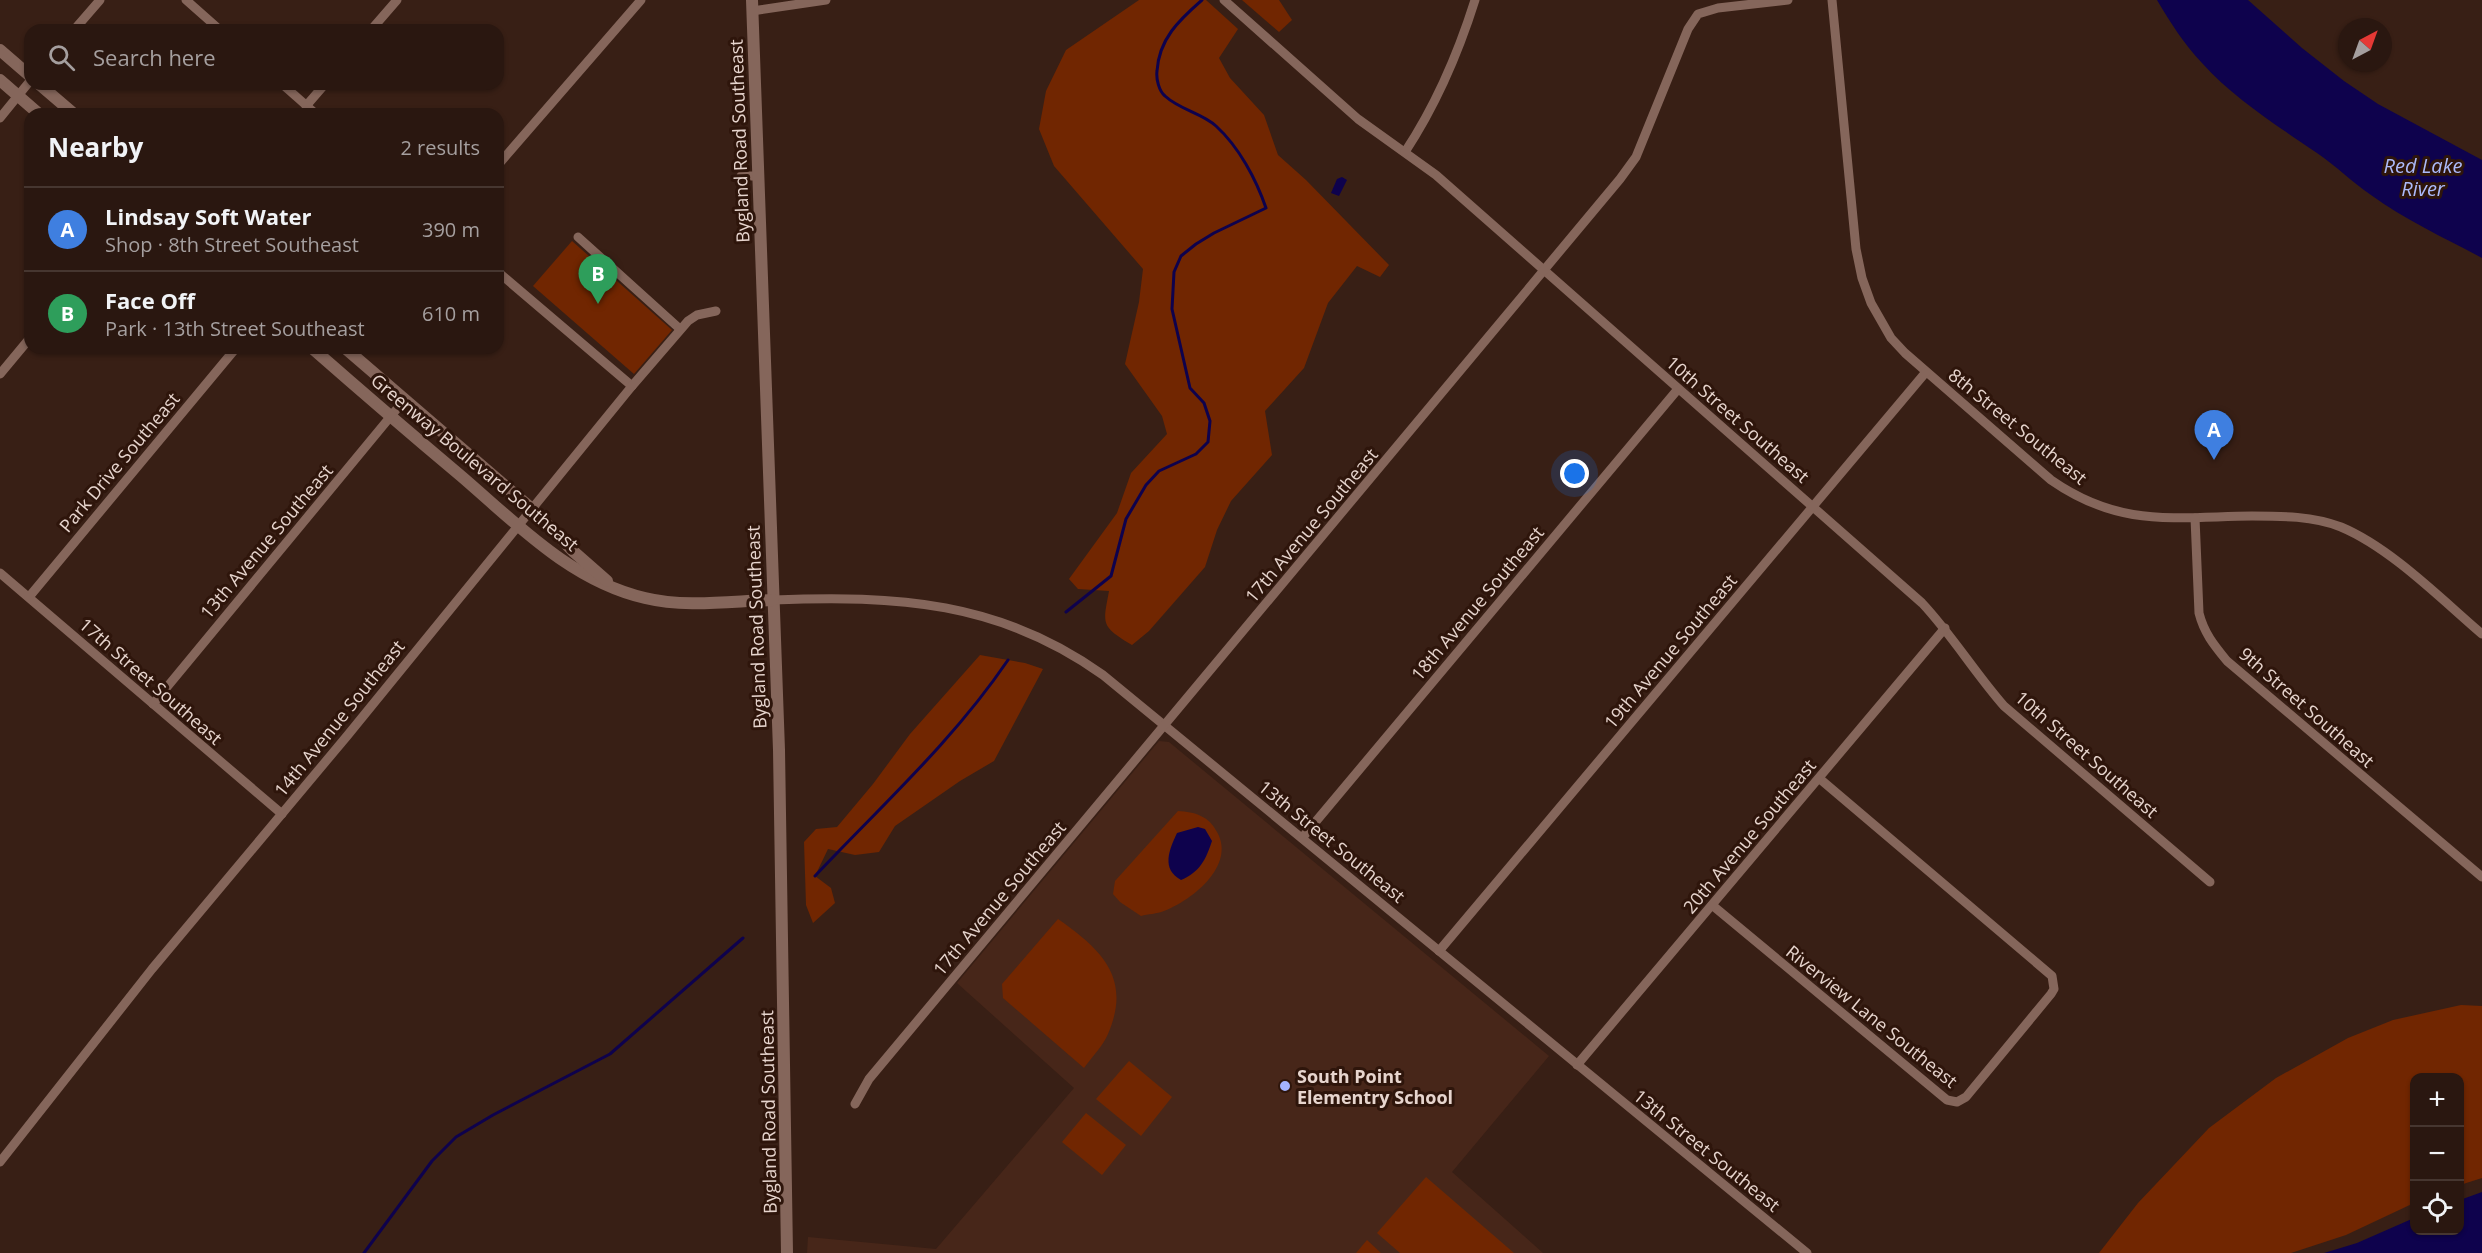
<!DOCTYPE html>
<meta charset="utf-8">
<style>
body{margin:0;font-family:"Open Sans",sans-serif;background:#36241e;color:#f1f3f6}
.controls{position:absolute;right:18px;bottom:18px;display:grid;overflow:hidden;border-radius:12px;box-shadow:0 2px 4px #0004}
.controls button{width:54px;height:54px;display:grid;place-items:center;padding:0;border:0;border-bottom:2px solid #463630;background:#2a1710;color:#f1f3f6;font:30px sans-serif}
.compass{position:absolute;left:2338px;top:18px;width:54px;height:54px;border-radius:50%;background:#2a1710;box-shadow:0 2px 4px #0004;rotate:41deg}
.you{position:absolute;left:1575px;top:474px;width:21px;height:21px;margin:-15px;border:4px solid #fff;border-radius:50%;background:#1a73e8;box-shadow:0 0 0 9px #1a73e833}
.badge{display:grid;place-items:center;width:39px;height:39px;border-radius:50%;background:#8c9099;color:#fff;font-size:20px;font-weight:700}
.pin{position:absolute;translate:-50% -50px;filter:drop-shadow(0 2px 3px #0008)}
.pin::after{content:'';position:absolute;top:32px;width:21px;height:18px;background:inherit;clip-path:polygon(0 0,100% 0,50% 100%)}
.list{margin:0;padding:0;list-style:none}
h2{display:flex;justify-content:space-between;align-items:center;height:78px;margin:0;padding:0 24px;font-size:26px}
h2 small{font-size:20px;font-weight:400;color:#a59f9f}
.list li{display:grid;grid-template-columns:39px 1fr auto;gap:18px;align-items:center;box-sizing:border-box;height:84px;padding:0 24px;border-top:2px solid #463630}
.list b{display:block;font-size:22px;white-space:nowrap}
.list p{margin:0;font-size:20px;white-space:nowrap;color:#a59f9f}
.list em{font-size:20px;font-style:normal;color:#a59f9f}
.icon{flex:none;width:33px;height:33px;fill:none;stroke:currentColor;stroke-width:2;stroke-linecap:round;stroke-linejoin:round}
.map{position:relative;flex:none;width:2482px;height:1253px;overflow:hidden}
.search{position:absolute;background:#2a1710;box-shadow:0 2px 4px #0004;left:24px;top:24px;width:480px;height:66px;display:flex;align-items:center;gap:15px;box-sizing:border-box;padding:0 21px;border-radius:18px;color:#a59f9f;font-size:22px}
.panel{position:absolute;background:#2a1710;box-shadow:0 2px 4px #0004;left:24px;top:108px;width:480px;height:246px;border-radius:18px}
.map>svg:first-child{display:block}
.built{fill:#472619}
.green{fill:#712601}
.water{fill:#0e024d}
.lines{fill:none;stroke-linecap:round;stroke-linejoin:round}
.stream{stroke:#0e024d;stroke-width:3}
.minor{stroke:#85665b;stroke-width:9}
.tertiary{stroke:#85665b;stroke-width:12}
.poi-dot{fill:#a3b2fd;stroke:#2e150b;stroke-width:2}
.labels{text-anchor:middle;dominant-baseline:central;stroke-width:6;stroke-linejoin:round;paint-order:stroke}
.street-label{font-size:18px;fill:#e7d5ce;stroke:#2e150b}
.poi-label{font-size:18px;font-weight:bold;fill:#e7d5ce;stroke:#2e150b;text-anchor:start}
.water-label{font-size:20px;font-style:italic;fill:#acbafa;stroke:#2e150b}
</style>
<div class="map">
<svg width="2482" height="1253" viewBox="0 0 2482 1253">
<rect width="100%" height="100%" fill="#381f15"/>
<!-- built -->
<path class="built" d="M1159 741 1169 742 1549 1056 1452 1172 1543 1253H807L808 1237 936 1249 1074 1088 957 983Z"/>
<!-- green -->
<g class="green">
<path d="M1139 0H1206L1238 29 1219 58 1230 78 1264 115 1278 155 1306 180 1389 265 1380 277 1357 266 1328 303 1304 368 1265 411 1272 455 1231 501 1217 530 1205 567 1149 631 1132 645C1100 626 1103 624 1109 591L1078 589 1069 579 1117 513 1131 473 1167 434 1162 416 1125 364 1139 302 1143 269 1054 166 1039 129 1046 91 1066 50Z"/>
<path d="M1242 0H1279L1292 20 1279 32Z"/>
<path d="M572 241 672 330 634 374 533 286Z"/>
<path d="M980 655 1025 663 1043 669 994 761 960 781 895 826 879 852 855 855 828 849 815 876 831 888 835 903 813 923 806 905 804 842 816 829 837 827 873 784 910 734Z"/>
<path d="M1178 811C1195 812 1209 816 1217 832 1236 865 1193 900 1164 911 1157 914 1148 914 1141 916L1120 902 1113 894 1115 881Z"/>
<path d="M1058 919C1102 950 1132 978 1108 1034 1103 1046 1091 1058 1084 1068L1003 998 1002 984Z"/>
<path d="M2461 1005 2482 1006V1178L2460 1185V1078H2414V1203L2346 1235 2291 1253H2099L2138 1203 2209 1128 2276 1078 2348 1038 2393 1020Z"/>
<path d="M1129 1061 1172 1097 1141 1136 1096 1099Z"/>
<path d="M1086 1113 1126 1145 1102 1175 1062 1142Z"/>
<path d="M1426 1177 1514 1253H1400L1377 1233Z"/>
<path d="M1367 1240 1381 1253H1356Z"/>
</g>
<!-- water -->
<g class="water">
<path d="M2157 0H2248L2302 48 2344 81 2378 104 2482 160V258C2445 238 2405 220 2371 195 2352 182 2336 166 2317 153 2279 127 2233 98 2202 63 2184 44 2170 22 2157 0Z"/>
<path d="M1342 177 1347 180 1339 196 1331 193 1337 179Z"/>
<path d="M1198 827 1205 829 1212 841C1206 859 1200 872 1181 880 1161 869 1169 850 1177 833Z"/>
<path d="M2482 1192V1253H2324L2357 1243 2414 1218V1230H2460V1200Z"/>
</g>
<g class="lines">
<!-- stream -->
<g class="stream">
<path d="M1066 612 1111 576 1126 519 1146 485 1159 471 1196 454 1208 442 1210 421 1204 403 1190 388 1172 309 1174 272 1181 256 1196 244 1214 233 1266 208C1256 179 1239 147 1216 126 1202 113 1180 110 1165 96 1159 91 1156 79 1157 71 1159 39 1179 20 1202 0"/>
<path d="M815 876C882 805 953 741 1008 660"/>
<path d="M364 1253 432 1161 456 1137 493 1115 610 1054 743 938"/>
</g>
<!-- minor -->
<g class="minor">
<path d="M186 0 220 30"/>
<path d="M1224 0 1358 119 1436 175 1922 603C1952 635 1975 673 2004 706L2210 882"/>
<path d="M1832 0 1856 249 1862 278 1871 303 1891 338 1905 353 2051 480C2120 528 2173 517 2252 516 2282 516 2313 516 2341 527 2391 548 2441 599 2482 634"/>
<path d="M752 11 826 0"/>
<path d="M74 30 100 0"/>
<path d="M371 30 397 0"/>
<path d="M282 84 316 114"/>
<path d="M306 106 325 84"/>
<path d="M0 118 30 81"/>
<path d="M1405 152C1436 105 1458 54 1475 0"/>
<path d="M498 165 641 0"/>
<path d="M741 176H758"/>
<path d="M578 237 680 329"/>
<path d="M498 272 632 386"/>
<path d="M0 374 30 338"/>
<path d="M2195 518 2199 613C2204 633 2214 645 2227 661L2482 877"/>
<path d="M0 573 282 814"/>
<path d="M29 597 236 348"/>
<path d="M773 600C896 595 1000 601 1103 675L1807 1253"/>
<path d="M153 704 405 399"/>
<path d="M1302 838 1678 389"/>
<path d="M1712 905 1947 1100 1957 1102 1966 1097 2051 994 2054 989 2052 976 1820 779"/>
<path d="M1439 951 1926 372"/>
<path d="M1577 1065 1945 628"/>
<path d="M855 1104 869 1079 1620 179 1636 157 1688 29 1698 14 1718 8 1788 0"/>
<path d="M0 1162 152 969 347 736 632 386 688 321 697 315 716 311"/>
</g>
<!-- tertiary -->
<g class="tertiary">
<path d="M752 0 779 750 787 1253"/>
<path d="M0 50 30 76"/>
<path d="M0 80 39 114"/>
<path d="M39 84 74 114"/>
<path d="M312 348C361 391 411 434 461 476 517 524 571 581 645 598 686 608 732 601 773 600"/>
<path d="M345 348 532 509 574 552 607 581"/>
</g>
</g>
<!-- markers -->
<circle class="poi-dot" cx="1285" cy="1086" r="6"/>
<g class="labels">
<!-- street labels -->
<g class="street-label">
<text transform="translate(739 141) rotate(-92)">Bygland Road Southeast</text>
<text transform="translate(1738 419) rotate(41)">10th Street Southeast</text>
<text transform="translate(2018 426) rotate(39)">8th Street Southeast</text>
<text transform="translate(119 462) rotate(-50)">Park Drive Southeast</text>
<text transform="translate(475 462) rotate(40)">Greenway Boulevard Southeast</text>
<text transform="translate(1311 525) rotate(-50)">17th Avenue Southeast</text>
<text transform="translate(266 541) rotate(-50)">13th Avenue Southeast</text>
<text transform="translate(1477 603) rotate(-50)">18th Avenue Southeast</text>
<text transform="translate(756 627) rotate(-92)">Bygland Road Southeast</text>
<text transform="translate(1670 651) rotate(-50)">19th Avenue Southeast</text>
<text transform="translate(151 681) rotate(41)">17th Street Southeast</text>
<text transform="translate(2307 707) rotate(41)">9th Street Southeast</text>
<text transform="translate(339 718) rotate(-51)">14th Avenue Southeast</text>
<text transform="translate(2087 754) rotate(41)">10th Street Southeast</text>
<text transform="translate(1749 836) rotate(-50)">20th Avenue Southeast</text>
<text transform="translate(1332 841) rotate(39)">13th Street Southeast</text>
<text transform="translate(999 898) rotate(-50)">17th Avenue Southeast</text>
<text transform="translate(1872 1016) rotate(39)">Riverview Lane Southeast</text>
<text transform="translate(768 1112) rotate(-91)">Bygland Road Southeast</text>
<text transform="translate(1707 1150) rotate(39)">13th Street Southeast</text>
</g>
<!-- poi labels -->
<g class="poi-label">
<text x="1297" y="1076">South Point<tspan x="1297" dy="21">Elementry School</tspan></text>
</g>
<!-- water labels -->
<g class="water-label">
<text x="2423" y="165">Red Lake<tspan x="2423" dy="23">River</tspan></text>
</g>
</g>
</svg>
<div class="controls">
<button>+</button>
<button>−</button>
<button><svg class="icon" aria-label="locate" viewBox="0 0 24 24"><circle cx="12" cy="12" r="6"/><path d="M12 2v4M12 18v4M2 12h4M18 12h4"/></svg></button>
</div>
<svg class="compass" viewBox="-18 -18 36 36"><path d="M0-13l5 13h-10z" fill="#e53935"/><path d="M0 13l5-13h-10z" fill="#a59f9f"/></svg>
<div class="you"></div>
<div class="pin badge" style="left:2214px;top:460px;background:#3f7fe0">A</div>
<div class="pin badge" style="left:598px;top:304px;background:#2e9e5b">B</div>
<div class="search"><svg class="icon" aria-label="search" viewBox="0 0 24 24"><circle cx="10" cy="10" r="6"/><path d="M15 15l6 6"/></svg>Search here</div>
<section class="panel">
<h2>Nearby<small>2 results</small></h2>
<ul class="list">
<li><span class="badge" style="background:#3f7fe0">A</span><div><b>Lindsay Soft Water</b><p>Shop · 8th Street Southeast</p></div><em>390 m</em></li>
<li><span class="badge" style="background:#2e9e5b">B</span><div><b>Face Off</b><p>Park · 13th Street Southeast</p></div><em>610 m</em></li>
</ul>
</section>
</div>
